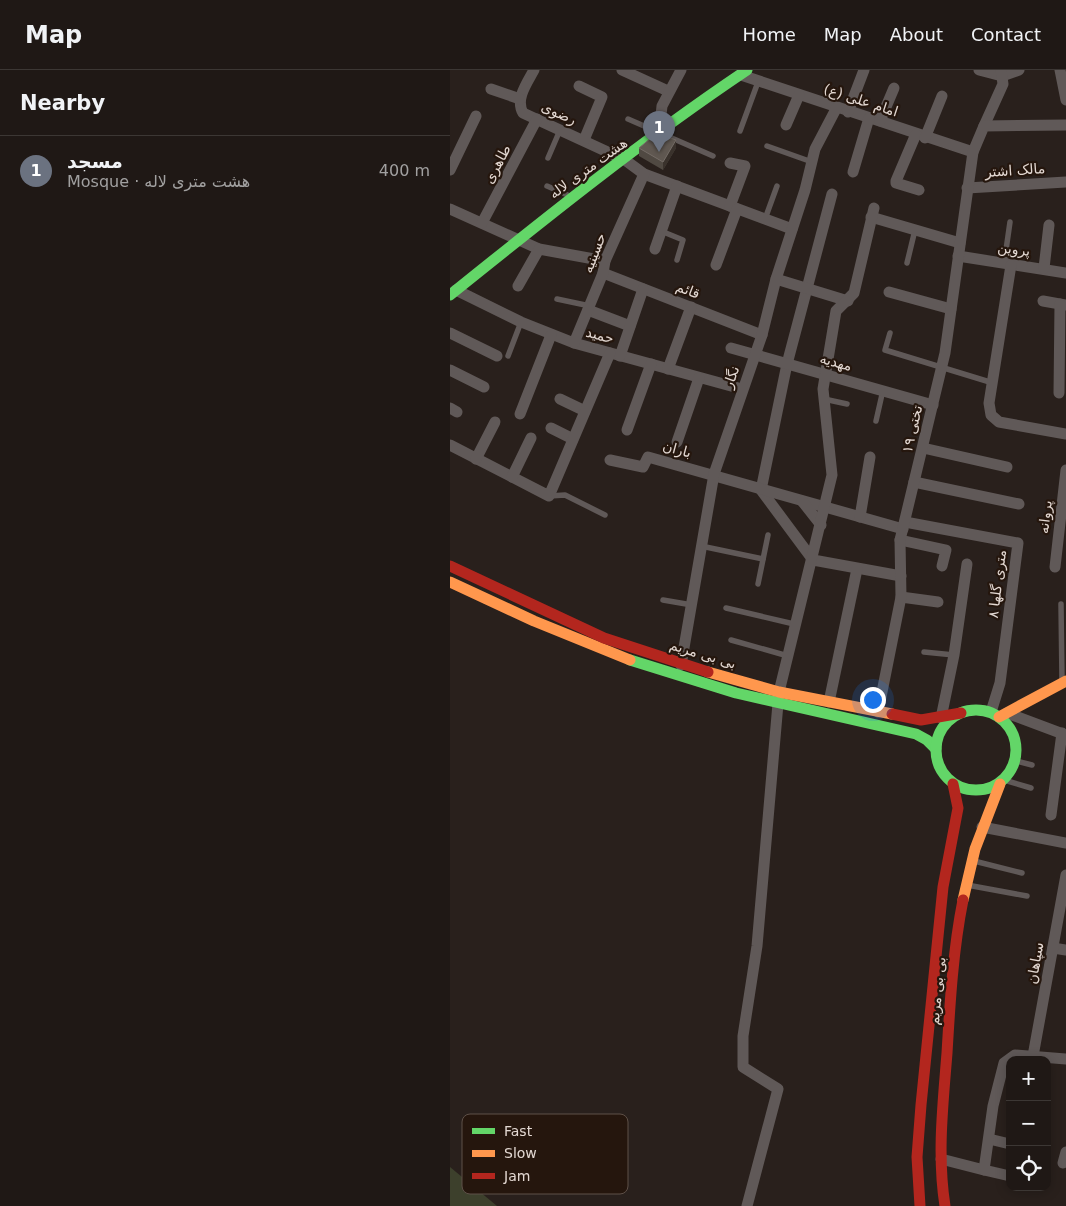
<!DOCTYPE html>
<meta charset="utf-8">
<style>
body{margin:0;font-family:"DejaVu Sans",Vazirmatn,sans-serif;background:#2c2522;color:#f1f3f6}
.controls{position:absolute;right:15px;bottom:15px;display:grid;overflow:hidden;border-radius:10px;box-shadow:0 2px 12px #0003}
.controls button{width:45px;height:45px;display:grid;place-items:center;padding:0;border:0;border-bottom:1px solid #3c3734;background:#1f1815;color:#f1f3f6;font:25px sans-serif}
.you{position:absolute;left:422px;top:629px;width:18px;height:18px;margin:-12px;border:4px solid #fff;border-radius:50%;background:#1a73e8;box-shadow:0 0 0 8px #1a73e833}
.badge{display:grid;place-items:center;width:32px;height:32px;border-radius:50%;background:#a29892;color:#fff;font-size:16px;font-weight:700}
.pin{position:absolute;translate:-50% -41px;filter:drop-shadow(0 1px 2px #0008)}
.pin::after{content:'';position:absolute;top:26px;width:18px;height:15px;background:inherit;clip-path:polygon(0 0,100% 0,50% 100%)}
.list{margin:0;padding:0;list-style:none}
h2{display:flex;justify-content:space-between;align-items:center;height:65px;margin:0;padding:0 20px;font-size:21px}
h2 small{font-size:16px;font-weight:400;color:#a1a0a0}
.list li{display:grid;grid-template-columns:32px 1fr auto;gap:15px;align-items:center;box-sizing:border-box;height:70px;padding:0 20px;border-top:1px solid #3c3734}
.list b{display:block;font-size:19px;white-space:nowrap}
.list p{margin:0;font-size:16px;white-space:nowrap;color:#a1a0a0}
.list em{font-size:16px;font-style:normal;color:#a1a0a0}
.icon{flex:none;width:28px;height:28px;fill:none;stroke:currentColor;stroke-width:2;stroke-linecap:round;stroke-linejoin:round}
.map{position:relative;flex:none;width:616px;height:1136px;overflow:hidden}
header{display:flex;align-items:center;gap:30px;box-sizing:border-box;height:70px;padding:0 25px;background:#1f1815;border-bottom:1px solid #3c3734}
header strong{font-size:24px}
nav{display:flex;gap:28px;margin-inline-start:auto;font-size:18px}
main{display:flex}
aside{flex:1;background:#1f1815}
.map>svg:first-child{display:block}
.green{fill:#3d402c}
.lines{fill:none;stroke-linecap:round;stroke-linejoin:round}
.lane{stroke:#605958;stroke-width:5.5}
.street{stroke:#605958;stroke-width:11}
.fast{stroke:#63d668;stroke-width:11}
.slow{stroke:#ff974d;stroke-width:11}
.jam{stroke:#b3261e;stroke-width:11}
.wall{fill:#504942}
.shaded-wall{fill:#3a322c}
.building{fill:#605851;stroke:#746c66}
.labels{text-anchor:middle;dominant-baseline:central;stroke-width:4.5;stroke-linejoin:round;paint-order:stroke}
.street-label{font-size:14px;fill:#e3d8d2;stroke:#25160d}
.key{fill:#25160d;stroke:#5e5048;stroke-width:1}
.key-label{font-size:14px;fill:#e3d8d2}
</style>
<header>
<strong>Map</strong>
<nav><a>Home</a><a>Map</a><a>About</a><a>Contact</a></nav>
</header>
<main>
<aside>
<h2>Nearby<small></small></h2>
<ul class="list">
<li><span class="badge" style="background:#6b7280">1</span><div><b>مسجد</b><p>Mosque · هشت متری لاله</p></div><em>400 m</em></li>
</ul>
</aside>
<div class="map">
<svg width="616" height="1136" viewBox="0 0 616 1136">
<rect width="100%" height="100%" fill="#29201c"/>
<!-- green -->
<path class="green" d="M0 1097 47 1136H0Z"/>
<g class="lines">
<!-- lane -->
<g class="lane">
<path d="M178 49 263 86"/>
<path d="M290 61 308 12"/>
<path d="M317 76 362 92"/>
<path d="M98 88 110 60"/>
<path d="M97 116 122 127"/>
<path d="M315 149 327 116"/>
<path d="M211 161 233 170 227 190"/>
<path d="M457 193 465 160"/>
<path d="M554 194 560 152"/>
<path d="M107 229 140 236"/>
<path d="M440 263 435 280 543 313"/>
<path d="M58 286 71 252"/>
<path d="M374 329 397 334"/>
<path d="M426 351 433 320"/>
<path d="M99 426 115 425 155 445"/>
<path d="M251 476 313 489"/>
<path d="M308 514 318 465"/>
<path d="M213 530 242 535"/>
<path d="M611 534 612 612"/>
<path d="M276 538 344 554"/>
<path d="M281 570 338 586"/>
<path d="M474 582 504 585"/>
<path d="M566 691 582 695"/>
<path d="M554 710 581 718"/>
<path d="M524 791 572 803"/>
<path d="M517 815 577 826"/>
</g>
<!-- street -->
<g class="street">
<path d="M84 0C77 13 65 29 73 43L175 90 194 104 342 159"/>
<path d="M172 0 218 21"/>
<path d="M529 0 552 6 569 0"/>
<path d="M610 0 616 30"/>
<path d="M291 5 523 82"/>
<path d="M129 16 152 27 134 70"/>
<path d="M41 19 70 29"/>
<path d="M398 42 414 0"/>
<path d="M430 51 444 18"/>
<path d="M336 55 349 25"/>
<path d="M534 56 553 14 551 0"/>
<path d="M209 64 212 36 231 0"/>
<path d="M466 64 446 111V113L469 120"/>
<path d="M475 68 492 26"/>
<path d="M0 100 26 46"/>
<path d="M403 102 419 48"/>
<path d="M517 118 616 112"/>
<path d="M382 124 337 294 311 420 363 490 451 506"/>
<path d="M280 136 295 96 280 93"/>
<path d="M0 139 89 179 155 191"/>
<path d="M421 147 510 173"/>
<path d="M32 153 87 49"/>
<path d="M205 179 227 116"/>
<path d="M508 186 616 203"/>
<path d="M266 195 287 139"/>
<path d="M561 195 539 333 541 345 549 352 616 364"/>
<path d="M594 198 599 155"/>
<path d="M153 203 312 265"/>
<path d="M326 209 398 231"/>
<path d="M68 216 89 179"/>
<path d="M6 220 71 252 124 273 292 319"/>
<path d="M439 222 501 239"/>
<path d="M593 231 616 235"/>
<path d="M138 240 180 256"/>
<path d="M0 263 47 286"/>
<path d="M124 273 153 203 155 191 194 104"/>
<path d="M281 278 483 335"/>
<path d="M170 286 193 219"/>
<path d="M218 299 241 237"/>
<path d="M0 300 34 317"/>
<path d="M609 323 610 234"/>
<path d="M110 329 135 341"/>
<path d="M0 338 7 342"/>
<path d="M70 344 101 265"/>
<path d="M101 358 123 369"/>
<path d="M177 360 201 294"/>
<path d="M227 372 249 308"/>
<path d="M0 375 99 426 160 283"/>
<path d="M473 378 557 397"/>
<path d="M26 389 45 352"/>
<path d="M160 390 193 397 198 387 453 459"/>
<path d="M62 407 81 368"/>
<path d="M464 412 569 434"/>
<path d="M352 431 371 455"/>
<path d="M410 447 420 387"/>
<path d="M455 452 568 473 550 613 541 642"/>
<path d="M450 470 496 480 492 496"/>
<path d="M605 497 616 400"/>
<path d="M451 527 488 532"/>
<path d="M231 595 264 404 312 265 326 209 355 120 365 79 387 37"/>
<path d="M379 632 407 499"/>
<path d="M428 642 451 527 450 470 495 283 523 82 534 56 616 55"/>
<path d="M557 643 616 665"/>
<path d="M491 648 504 585 517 494"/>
<path d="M601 745 612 663"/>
<path d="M532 757 616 773"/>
<path d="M603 878 616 880"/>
<path d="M583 986 616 805"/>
<path d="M539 1069 560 1074"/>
<path d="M491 1089 534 1100"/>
<path d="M613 1093 616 1082"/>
<path d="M560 1106 534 1100 543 1036 554 993 565 985 616 989"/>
<path d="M297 1136 328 1019 293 997V966L307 876 329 622 382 405 373 319 386 241 404 223 424 138"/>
</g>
<!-- fast -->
<g class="fast">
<path d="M0 225C97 147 194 69 297 0"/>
<path d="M180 590 286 623 466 664 477 670 486 679"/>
<circle cx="526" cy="680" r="40"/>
</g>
<!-- slow -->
<g class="slow">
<path d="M0 512 84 551 180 590"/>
<path d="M258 602 329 622 442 644"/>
<path d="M549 647 616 611"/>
<path d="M513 830 525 779 550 714"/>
</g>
<!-- jam -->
<g class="jam">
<path d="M0 496 154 568 258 602"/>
<path d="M442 644 471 650 511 643"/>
<path d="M470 1136 467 1087 471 1035 493 817 508 738 503 714"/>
<path d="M495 1136C487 1085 493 1034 497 983 500 932 503 880 513 830"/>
</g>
</g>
<!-- wall -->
<path class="wall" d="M189 78H226L213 100 189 86Z"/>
<!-- shaded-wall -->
<path class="shaded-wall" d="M226 70V78L213 100V92Z"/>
<!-- building -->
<path class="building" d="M207 63 226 70 213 92 189 78Z"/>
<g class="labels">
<!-- street labels -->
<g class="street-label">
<text transform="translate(411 30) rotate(18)">امام علی (ع)</text>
<text transform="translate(109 43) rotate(24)">رضوی</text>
<text transform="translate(47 94) rotate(-62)">طاهری</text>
<text transform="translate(138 98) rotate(-36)">هشت متری لاله</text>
<text transform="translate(565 100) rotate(-4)">مالک اشتر</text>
<text transform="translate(564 179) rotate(7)">پروین</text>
<text transform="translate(144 183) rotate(-69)">حسینیه</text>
<text transform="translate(238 220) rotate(21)">قائم</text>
<text transform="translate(150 265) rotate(15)">حمید</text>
<text transform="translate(386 292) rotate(15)">مهدیه</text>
<text transform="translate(281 307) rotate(-70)">نگار</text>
<text transform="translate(462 359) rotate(-77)">تختی ۱۹</text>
<text transform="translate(227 379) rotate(15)">باران</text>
<text transform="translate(595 447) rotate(-83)">پروانه</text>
<text transform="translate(547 514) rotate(-83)">۸ متری گلها</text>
<text transform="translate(253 584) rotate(17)">بی بی مریم</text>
<text transform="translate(585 893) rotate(-80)">سپاهان</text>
<text transform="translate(487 921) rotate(-84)">بی بی مریم</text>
</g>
</g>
<!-- legend -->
<rect x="12" y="1044" width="166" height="80" rx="8" class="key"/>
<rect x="22" y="1058" width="23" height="6" fill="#63d668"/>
<rect x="22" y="1080" width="23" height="7" fill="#ff974d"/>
<rect x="22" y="1103" width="23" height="6" fill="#b3261e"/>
<g class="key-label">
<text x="54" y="1066">Fast</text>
<text x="54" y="1088">Slow</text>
<text x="54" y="1111">Jam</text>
</g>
</svg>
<div class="controls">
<button>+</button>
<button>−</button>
<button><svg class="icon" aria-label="locate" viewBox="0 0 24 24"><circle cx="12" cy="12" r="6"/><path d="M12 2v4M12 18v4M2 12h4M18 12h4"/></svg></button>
</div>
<div class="you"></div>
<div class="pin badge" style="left:209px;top:82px;background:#6b7280">1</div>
</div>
</main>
